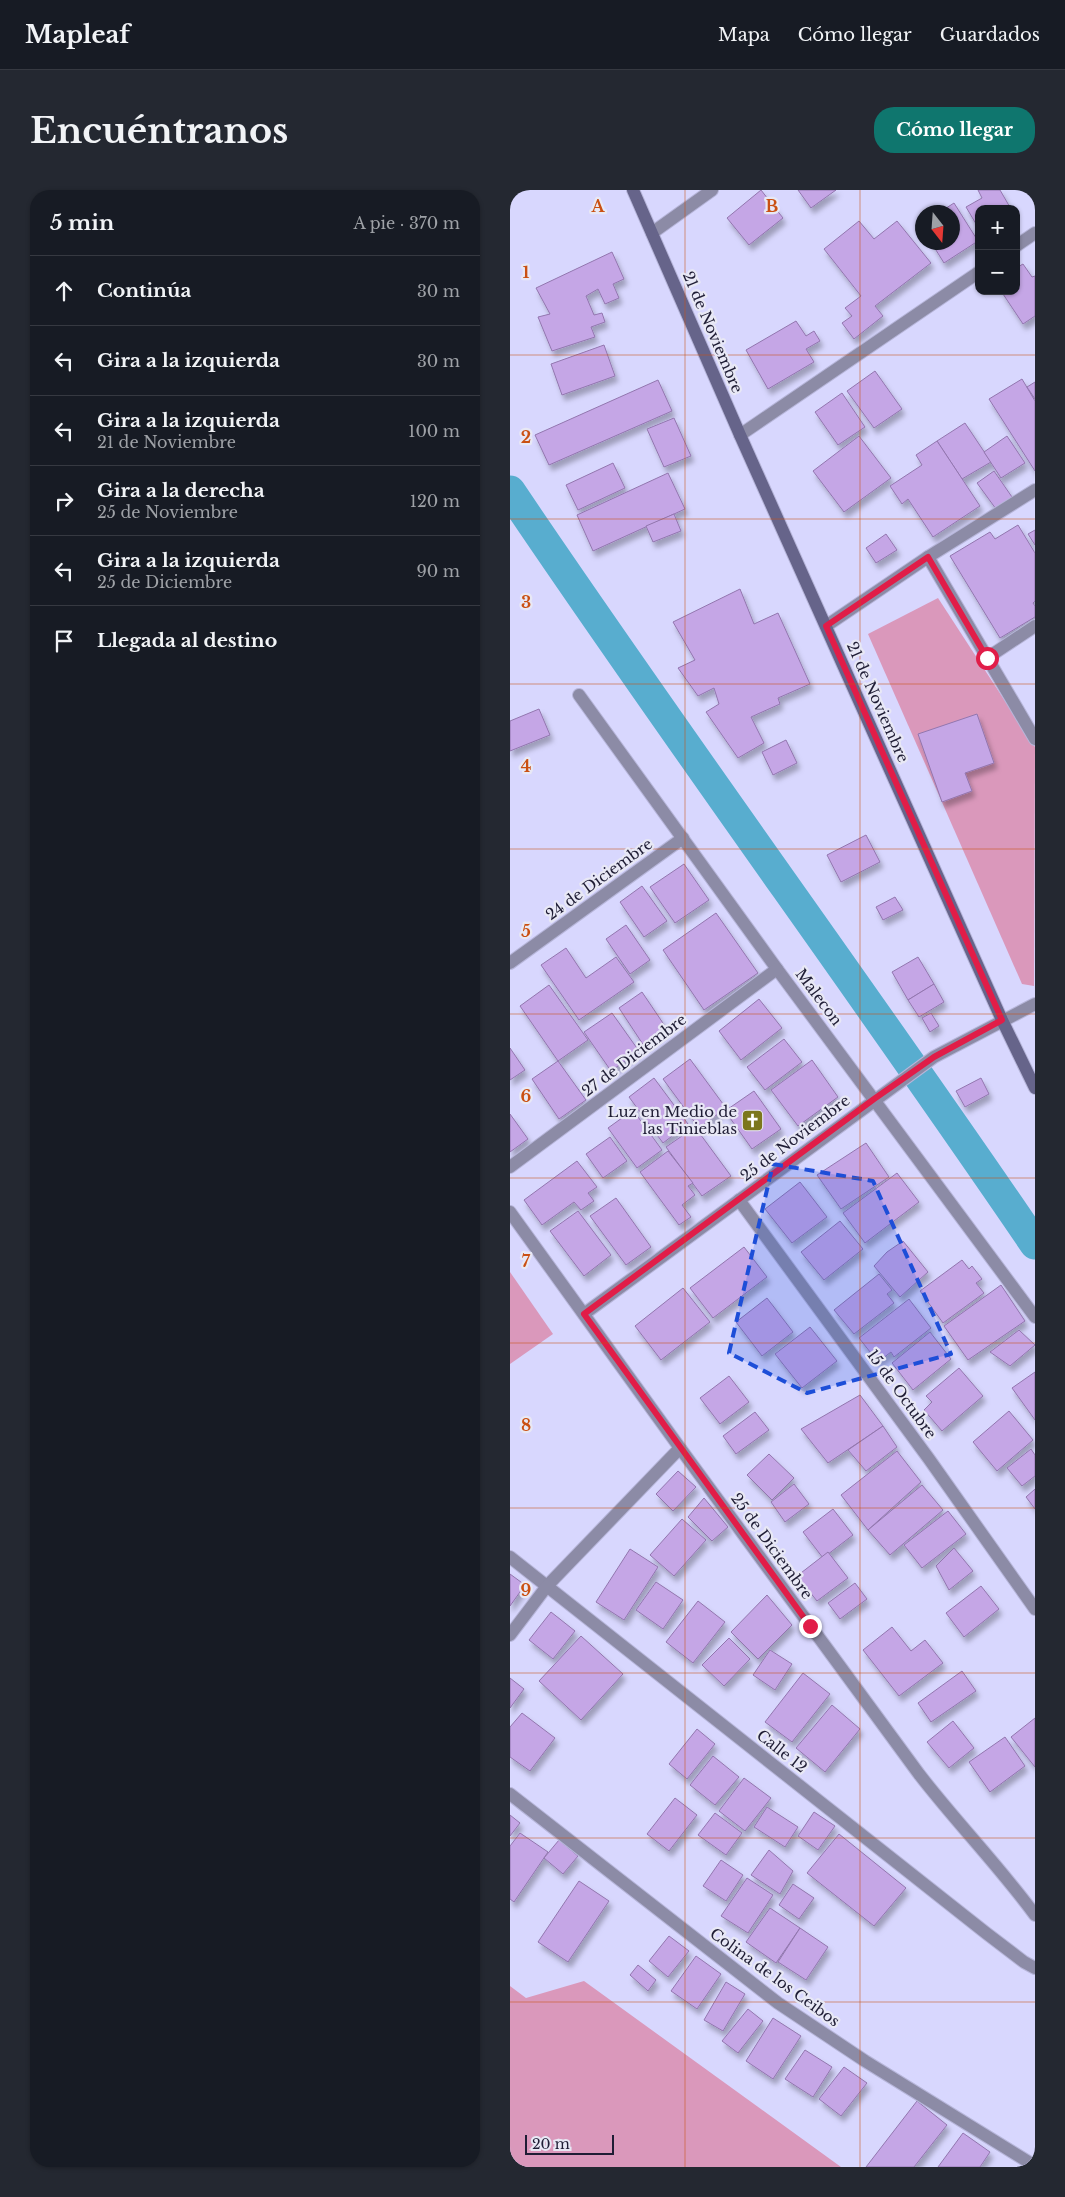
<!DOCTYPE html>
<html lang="es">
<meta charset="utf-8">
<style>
body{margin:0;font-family:"Libre Baskerville",serif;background:#242831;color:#f1f3f6}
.controls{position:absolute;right:15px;top:15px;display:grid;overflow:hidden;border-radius:10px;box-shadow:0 1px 4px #0004}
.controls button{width:45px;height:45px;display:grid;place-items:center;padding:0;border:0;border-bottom:1px solid #363941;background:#171b24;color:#f1f3f6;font:25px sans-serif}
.compass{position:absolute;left:405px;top:15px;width:45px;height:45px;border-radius:50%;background:#171b24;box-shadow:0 1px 4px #0004;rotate:163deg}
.scale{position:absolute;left:15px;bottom:12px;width:89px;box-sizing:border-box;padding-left:5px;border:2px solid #1f1d35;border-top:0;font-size:14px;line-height:18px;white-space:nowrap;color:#1f1d35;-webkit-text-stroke:4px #e8e8f5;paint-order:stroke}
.stop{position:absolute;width:15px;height:15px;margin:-11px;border:4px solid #e11d48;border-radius:50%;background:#fff}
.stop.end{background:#e11d48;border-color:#fff;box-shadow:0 1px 5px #0008}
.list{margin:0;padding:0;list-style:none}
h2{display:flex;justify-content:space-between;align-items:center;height:65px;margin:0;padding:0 20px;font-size:21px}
h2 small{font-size:16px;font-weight:400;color:#9ea1a6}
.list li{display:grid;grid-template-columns:32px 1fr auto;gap:15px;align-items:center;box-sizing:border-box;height:70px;padding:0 20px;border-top:1px solid #363941}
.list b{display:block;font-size:19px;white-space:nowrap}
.list p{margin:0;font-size:16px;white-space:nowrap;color:#9ea1a6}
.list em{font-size:16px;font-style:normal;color:#9ea1a6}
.icon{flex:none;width:28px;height:28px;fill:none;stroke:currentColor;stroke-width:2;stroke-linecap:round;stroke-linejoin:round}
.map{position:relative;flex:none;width:525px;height:1977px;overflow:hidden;border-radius:20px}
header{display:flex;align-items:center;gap:30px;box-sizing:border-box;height:70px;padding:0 25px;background:#171b24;border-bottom:1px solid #363941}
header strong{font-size:24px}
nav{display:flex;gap:28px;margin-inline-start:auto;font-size:18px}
.intro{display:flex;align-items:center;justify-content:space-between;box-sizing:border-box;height:120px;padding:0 30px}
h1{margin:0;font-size:35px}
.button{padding:12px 22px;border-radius:20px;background:#0f766e;color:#fff;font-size:18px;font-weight:700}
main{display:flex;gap:30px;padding:0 30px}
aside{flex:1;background:#171b24;border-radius:20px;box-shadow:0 1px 4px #0004}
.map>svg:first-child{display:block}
.green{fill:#da98bb}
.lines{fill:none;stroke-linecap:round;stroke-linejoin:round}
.canal{stroke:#58adcf;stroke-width:31}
.building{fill:#c5a6e6;stroke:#9276ae;filter:url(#shadow)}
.street-casing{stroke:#b7b6da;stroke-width:14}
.secondary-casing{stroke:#b7b6da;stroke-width:14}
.street{stroke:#8c8ba6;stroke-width:12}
.secondary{stroke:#66648a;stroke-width:12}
.route{stroke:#e11d48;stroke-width:6}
.marked{fill:#1d4ed8;fill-opacity:0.2;stroke:#1d4ed8;stroke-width:4;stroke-dasharray:10 6;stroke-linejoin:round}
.grid{fill:none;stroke:#ca5012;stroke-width:1;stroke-opacity:0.55}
.labels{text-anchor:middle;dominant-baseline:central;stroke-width:4.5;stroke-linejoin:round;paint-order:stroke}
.street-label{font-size:15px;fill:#1f1d35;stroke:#e8e8f5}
.poi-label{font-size:15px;fill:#1f1d35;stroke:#e8e8f5;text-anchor:end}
.grid-label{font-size:16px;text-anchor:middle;font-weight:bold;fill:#ca5012;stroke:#e8e8f5;stroke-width:4.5;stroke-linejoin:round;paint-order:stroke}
</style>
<header>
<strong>Mapleaf</strong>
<nav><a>Mapa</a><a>Cómo llegar</a><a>Guardados</a></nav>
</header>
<div class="intro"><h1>Encuéntranos</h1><a class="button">Cómo llegar</a></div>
<main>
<aside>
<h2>5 min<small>A pie · 370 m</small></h2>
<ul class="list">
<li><svg class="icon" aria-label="ahead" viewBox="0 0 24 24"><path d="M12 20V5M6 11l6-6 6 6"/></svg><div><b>Continúa</b></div><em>30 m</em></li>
<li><svg class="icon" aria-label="left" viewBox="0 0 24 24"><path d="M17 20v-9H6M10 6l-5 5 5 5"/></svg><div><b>Gira a la izquierda</b></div><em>30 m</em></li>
<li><svg class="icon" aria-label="left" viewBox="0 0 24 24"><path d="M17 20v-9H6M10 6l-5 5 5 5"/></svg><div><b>Gira a la izquierda</b><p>21 de Noviembre</p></div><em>100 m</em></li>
<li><svg class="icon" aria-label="right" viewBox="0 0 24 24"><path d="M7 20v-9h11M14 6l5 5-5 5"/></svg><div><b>Gira a la derecha</b><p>25 de Noviembre</p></div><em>120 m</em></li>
<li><svg class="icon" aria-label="left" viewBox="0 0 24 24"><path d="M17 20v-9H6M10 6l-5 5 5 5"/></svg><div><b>Gira a la izquierda</b><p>25 de Diciembre</p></div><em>90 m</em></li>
<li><svg class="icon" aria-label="arrive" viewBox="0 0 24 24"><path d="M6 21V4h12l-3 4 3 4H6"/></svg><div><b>Llegada al destino</b></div></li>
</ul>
</aside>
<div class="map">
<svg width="525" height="1977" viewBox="0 0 525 1977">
<defs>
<filter id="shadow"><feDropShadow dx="3" dy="5.5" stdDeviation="2.5" flood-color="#0004"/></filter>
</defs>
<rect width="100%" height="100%" fill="#d8d7fe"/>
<!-- green -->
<g class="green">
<path d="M428 408 525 557 524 796 512 794 358 444Z"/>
<path d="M0 1082 43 1144 0 1174Z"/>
<path d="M74 1791 331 1977H0V1796L16 1808Z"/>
</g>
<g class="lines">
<!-- canal -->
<path class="canal" d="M0 301C171 555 353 801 525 1054"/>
</g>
<!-- building -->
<g class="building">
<path d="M251 0 273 28 239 55 217 28Z"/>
<path d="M288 0H326L301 18Z"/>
<path d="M468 0H490L501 19H469V39L456 17 472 8Z"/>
<path d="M444 13 468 51 434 73 421 52H442V22H430Z"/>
<path d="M349 31 364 49 387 31 421 73 365 116 373 126 344 149 332 133 342 126 335 118 351 106 314 59Z"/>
<path d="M102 62 114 89 103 94 109 108 95 114 88 99 76 106 84 125 92 123 95 132 81 137 85 147 42 161 28 127 40 124 26 98Z"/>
<path d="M513 74 522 87 525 86V126L513 134 491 101H506V78Z"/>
<path d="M286 131 296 146 304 141 310 151 296 159 304 172 258 199 236 160Z"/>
<path d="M94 155 105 186 52 205 41 174Z"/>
<path d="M365 181 392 219 364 238 337 201Z"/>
<path d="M512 189 525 211V281L479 209Z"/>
<path d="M148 190 162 221 39 275 25 245Z"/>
<path d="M525 192V209L517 197Z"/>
<path d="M332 203 355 237 328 255 305 222Z"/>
<path d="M164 228 181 266 154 277 137 239Z"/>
<path d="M455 233 481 272 452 289 427 251Z"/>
<path d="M349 246 381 288 334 322 303 281Z"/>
<path d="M497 246 515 273 491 288 474 262Z"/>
<path d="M427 251 470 316 423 347 398 309 392 314 380 296 412 275 406 265Z"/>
<path d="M103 273 115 298 68 320 56 295Z"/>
<path d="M484 281 502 307 486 319 467 293Z"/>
<path d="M158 283 175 319 83 361 67 325Z"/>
<path d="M164 324 171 341 143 352 136 336Z"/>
<path d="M508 335 525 363V411L523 413 525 416V427L490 448 440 366 480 342 485 349Z"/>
<path d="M525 340V355L518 344Z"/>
<path d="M376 344 387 360 366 373 356 358Z"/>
<path d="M230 399 244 434 268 423 300 494 268 508 270 514 241 527 254 553 228 568 196 522 209 514 204 498 188 506 168 478 185 470 163 432Z"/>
<path d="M29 519 40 545 0 561V531Z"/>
<path d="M467 524 484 573 455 583 462 601 432 612 408 544Z"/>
<path d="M276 550 287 573 263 585 252 562Z"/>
<path d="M356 645 370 672 331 692 317 665Z"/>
<path d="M174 674 199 710 165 733 140 697Z"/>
<path d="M132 696 157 731 134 747 110 712Z"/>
<path d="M385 707 393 720 373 730 366 717Z"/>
<path d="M206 723 248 783 194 820 153 760Z"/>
<path d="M116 735 140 770 120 784 96 749Z"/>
<path d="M56 758 76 788 106 767 124 792 69 830 31 775Z"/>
<path d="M408 767 424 794 398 810 382 782Z"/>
<path d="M424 794 434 812 409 827 398 810Z"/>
<path d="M39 795 78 850 48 871 10 816Z"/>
<path d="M132 802 157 839 134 856 109 818Z"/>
<path d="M249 809 272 838 231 870 209 841Z"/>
<path d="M102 823 129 861 101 881 74 842Z"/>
<path d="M421 823 429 836 420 842 412 828Z"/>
<path d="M274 849 292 872 255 900 237 877Z"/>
<path d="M0 858 15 880 0 890Z"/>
<path d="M180 869 216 918 189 938 153 889Z"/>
<path d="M302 870 328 907 288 936 261 900Z"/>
<path d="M48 871 76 910 49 929 22 889Z"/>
<path d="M144 888 178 934 153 953 119 907Z"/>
<path d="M471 888 479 904 455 917 446 901Z"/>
<path d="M244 901 271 939 242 959 215 921Z"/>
<path d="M123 920 152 960 127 978 98 938Z"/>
<path d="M0 924 18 949 0 962Z"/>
<path d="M185 937 221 986 192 1006 156 957Z"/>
<path d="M100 947 117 971 93 988 76 964Z"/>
<path d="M356 953 379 987 331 1019 307 985Z"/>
<path d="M158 961 183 993 178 996 185 1005 172 1015 181 1027 169 1035 130 982Z"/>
<path d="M67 971 87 997 78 1003 84 1011 71 1020 64 1012 32 1035 14 1010Z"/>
<path d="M387 983 409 1012 355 1053 333 1023Z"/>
<path d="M290 992 317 1027 282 1053 255 1019Z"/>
<path d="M106 1008 141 1057 116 1075 80 1026Z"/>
<path d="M68 1021 101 1065 74 1086 40 1041Z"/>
<path d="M330 1031 353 1059 314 1090 291 1062Z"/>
<path d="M393 1051 418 1082 390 1107 364 1076 377 1062Z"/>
<path d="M234 1057 257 1087 203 1128 180 1098Z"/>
<path d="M452 1070 459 1079 462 1076 472 1089 466 1093 474 1103 433 1133 410 1101Z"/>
<path d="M369 1084 382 1100 377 1104 384 1113 344 1144 324 1120Z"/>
<path d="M491 1095 515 1131 458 1170 434 1136Z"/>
<path d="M173 1098 200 1132 151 1170 125 1136Z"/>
<path d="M257 1108 283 1142 252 1166 226 1132Z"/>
<path d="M399 1109 421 1138 384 1167 381 1162 368 1172 349 1148Z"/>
<path d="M300 1137 327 1171 292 1198 265 1164Z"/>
<path d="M509 1140 525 1155 500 1176 480 1162Z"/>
<path d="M420 1142 441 1169 403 1200 382 1173Z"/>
<path d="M449 1178 473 1206 432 1241 414 1220 422 1212 416 1206Z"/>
<path d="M525 1182V1230L502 1198Z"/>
<path d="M219 1186 239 1212 210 1234 190 1208Z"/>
<path d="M350 1205 373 1236 318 1273 291 1239Z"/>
<path d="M499 1221 523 1250 487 1281 463 1252Z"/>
<path d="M245 1222 259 1240 226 1264 213 1246Z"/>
<path d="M373 1236 387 1257 356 1281 338 1260Z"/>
<path d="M521 1259 525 1265V1286L512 1296 497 1278Z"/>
<path d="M387 1261 411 1292 358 1340 331 1305Z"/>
<path d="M259 1264 284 1288 262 1310 237 1285Z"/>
<path d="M168 1281 186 1297 163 1321 146 1304Z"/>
<path d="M284 1294 299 1314 275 1332 261 1312Z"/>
<path d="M412 1295 433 1320 380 1365 358 1340Z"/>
<path d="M525 1299V1319L516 1307Z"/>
<path d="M194 1308 218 1337 202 1351 178 1327Z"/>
<path d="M323 1319 343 1345 313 1368 293 1342Z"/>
<path d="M438 1321 456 1344 412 1378 394 1355Z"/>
<path d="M172 1329 196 1350 164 1386 140 1365Z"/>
<path d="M444 1358 463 1381 439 1400 426 1376Z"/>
<path d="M120 1359 148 1377 114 1430 86 1412Z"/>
<path d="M318 1362 338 1388 307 1411 287 1386Z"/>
<path d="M0 1384 15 1395 0 1416Z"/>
<path d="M146 1392 173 1410 153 1439 126 1420Z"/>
<path d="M345 1393 357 1409 330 1429 318 1413Z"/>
<path d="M471 1396 489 1419 454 1447 436 1423Z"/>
<path d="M257 1405 282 1435 248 1469 221 1442Z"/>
<path d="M188 1411 215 1432 183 1473 156 1452Z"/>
<path d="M41 1422 65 1441 43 1469 19 1450Z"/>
<path d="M382 1437 401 1461 415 1450 433 1473 389 1506 353 1460Z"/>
<path d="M71 1446 113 1484 71 1530 29 1491Z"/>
<path d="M219 1448 240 1469 214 1496 192 1475Z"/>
<path d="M260 1460 282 1474 265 1500 243 1485Z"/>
<path d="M452 1481 466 1501 421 1532 408 1513Z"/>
<path d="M293 1483 320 1504 282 1552 255 1532Z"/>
<path d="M0 1488 14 1499 0 1518Z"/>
<path d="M322 1515 350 1539 315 1582 286 1558Z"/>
<path d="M12 1523 45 1548 20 1581 0 1567V1537Z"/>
<path d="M525 1528V1577L501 1547Z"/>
<path d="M443 1531 464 1558 439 1578 417 1552Z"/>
<path d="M187 1539 205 1554 177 1589 159 1574Z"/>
<path d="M495 1547 515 1576 480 1602 459 1572Z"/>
<path d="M203 1566 229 1587 205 1615 180 1595Z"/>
<path d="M234 1588 261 1608 235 1641 209 1621Z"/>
<path d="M165 1608 187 1625 159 1661 137 1644Z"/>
<path d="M257 1617 288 1637 275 1657 244 1637Z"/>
<path d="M304 1622 325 1636 308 1660 288 1646Z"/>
<path d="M205 1623 232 1643 216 1665 188 1645Z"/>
<path d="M0 1625 10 1633 0 1646Z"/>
<path d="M10 1643 38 1662 4 1712 0 1709V1656Z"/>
<path d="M329 1644 396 1698 364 1736 297 1683Z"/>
<path d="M49 1650 68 1666 53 1684 34 1668Z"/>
<path d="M259 1660 283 1681 270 1704 241 1685Z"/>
<path d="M211 1670 233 1685 216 1711 193 1696Z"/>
<path d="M237 1688 263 1705 238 1743 211 1726Z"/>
<path d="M69 1691 99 1711 58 1772 28 1752Z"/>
<path d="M283 1694 304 1708 289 1729 269 1715Z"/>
<path d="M260 1718 290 1738 266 1773 236 1752Z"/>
<path d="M290 1738 318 1757 296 1790 268 1772Z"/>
<path d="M159 1746 179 1761 158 1787 139 1771Z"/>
<path d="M186 1766 211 1784 187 1819 161 1801Z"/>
<path d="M128 1775 146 1790 138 1801 120 1785Z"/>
<path d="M216 1792 235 1804 213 1841 194 1830Z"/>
<path d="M238 1819 253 1831 228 1863 212 1851Z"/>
<path d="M263 1828 291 1846 263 1889 236 1871Z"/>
<path d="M295 1860 322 1877 303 1907 275 1889Z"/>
<path d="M334 1877 357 1893 331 1926 309 1909Z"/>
<path d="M407 1911 437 1935 404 1977H356Z"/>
<path d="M453 1943 480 1962 470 1977H428Z"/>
</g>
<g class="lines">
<defs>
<g id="street">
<path d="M142 43 202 0"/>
<path d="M506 56 525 43"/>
<path d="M230 245 469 82"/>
<path d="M418 367 525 549"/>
<path d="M316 436 418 367 525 300"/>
<path d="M477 468 525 436"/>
<path d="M69 505 267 779 525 1127"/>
<path d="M0 773 173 648"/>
<path d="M0 977 267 779"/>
<path d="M229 1010 419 1269 525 1419"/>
<path d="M0 1022 170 1258 409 1584C446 1632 489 1676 525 1725"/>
<path d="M74 1124 424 867 525 814"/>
<path d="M0 1367 476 1743 514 1772 525 1778"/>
<path d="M0 1445 37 1396 170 1258"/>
<path d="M0 1604 268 1813 355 1871 525 1976"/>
</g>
<path id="secondary" d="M123 0 230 245 492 830 525 898"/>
</defs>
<!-- street casing -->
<use href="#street" class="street-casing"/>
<!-- secondary casing -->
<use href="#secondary" class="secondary-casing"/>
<!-- street -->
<use href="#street" class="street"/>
<!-- secondary -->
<use href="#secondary" class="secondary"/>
</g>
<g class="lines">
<!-- route -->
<path class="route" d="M300 1436 74 1124 364 909 424 867 492 830 316 436 418 367 477 468"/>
</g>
<!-- marked area -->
<path class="marked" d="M263 974 363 991 441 1164 297 1203 219 1163Z"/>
<!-- grid -->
<path class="grid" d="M175 0V1977M350 0V1977M0 165H525M0 329H525M0 494H525M0 659H525M0 824H525M0 988H525M0 1153H525M0 1318H525M0 1483H525M0 1648H525M0 1812H525"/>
<!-- icons -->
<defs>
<symbol id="church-square" viewBox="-11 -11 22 22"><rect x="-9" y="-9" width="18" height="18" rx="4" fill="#7c771c" stroke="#e8e8f5"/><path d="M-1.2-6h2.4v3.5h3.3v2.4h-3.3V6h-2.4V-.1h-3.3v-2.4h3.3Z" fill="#fff"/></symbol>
</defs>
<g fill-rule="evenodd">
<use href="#church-square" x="230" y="918" width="25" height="25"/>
</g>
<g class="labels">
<!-- street labels -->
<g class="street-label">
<text transform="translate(203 142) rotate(67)">21 de Noviembre</text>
<text transform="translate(368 512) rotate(66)">21 de Noviembre</text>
<text transform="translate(89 689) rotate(-36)">24 de Diciembre</text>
<text transform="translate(309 807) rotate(53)">Malecon</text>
<text transform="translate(124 865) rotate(-37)">27 de Diciembre</text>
<text transform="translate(285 948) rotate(-37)">25 de Noviembre</text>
<text transform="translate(392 1204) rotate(54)">15 de Octubre</text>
<text transform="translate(262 1356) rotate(54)">25 de Diciembre</text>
<text transform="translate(272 1561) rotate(38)">Calle 12</text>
<text transform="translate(265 1787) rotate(36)">Colina de los Ceibos</text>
</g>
<!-- poi labels -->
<g class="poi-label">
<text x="227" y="921">Luz en Medio de<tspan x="227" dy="17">las Tinieblas</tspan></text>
</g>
</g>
<g class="grid-label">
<text x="88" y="22">A</text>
<text x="262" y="22">B</text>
<text x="16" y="88">1</text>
<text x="16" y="253">2</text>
<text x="16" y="418">3</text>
<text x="16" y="582">4</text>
<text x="16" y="747">5</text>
<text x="16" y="912">6</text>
<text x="16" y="1077">7</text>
<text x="16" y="1241">8</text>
<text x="16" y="1406">9</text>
</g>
</svg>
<div class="controls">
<button>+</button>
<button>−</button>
</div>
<svg class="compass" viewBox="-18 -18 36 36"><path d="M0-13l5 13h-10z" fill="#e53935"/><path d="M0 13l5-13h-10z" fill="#9ea1a6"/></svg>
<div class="scale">20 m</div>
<div class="stop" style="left:477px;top:468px"></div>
<div class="stop end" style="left:300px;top:1436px"></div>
</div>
</main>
